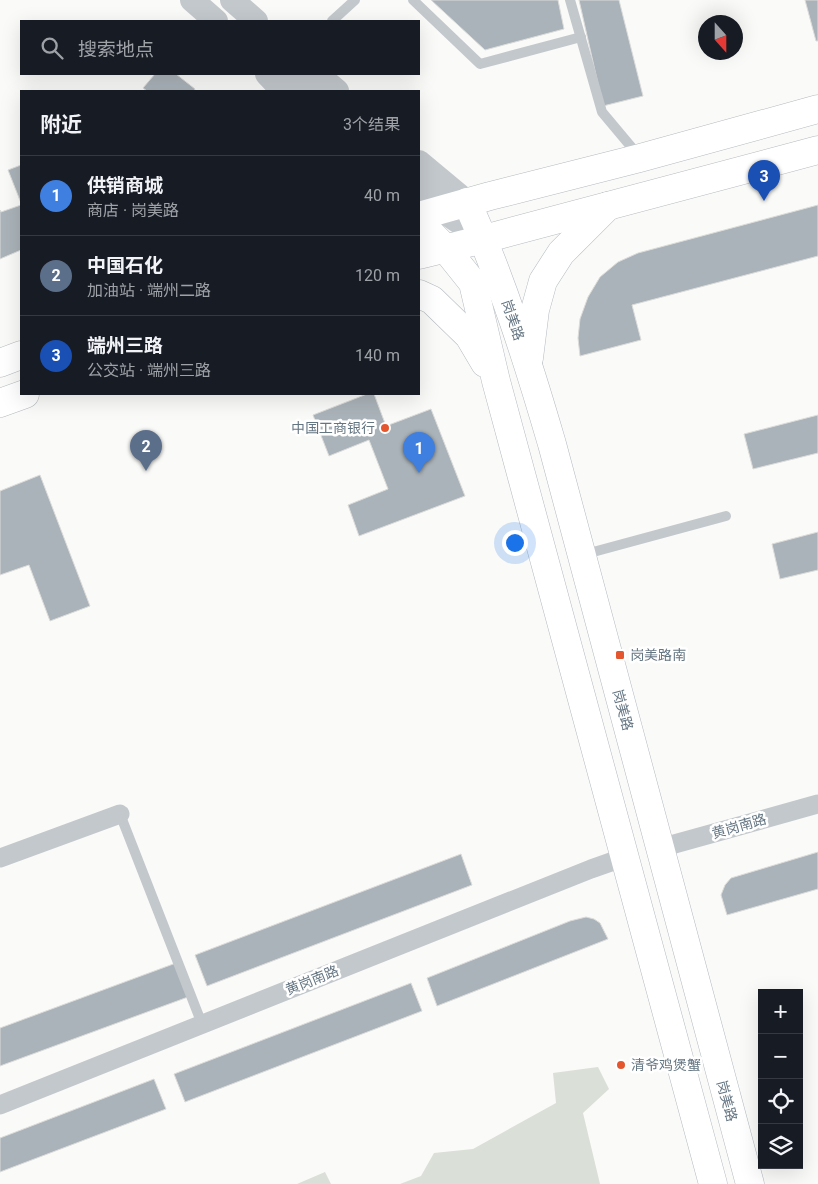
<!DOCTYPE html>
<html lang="zh">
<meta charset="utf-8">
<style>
body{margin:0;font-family:Roboto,"Noto Sans SC",sans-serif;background:#20242c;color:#f1f3f6}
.controls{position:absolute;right:15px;bottom:15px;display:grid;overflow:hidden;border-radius:0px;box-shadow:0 5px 20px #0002}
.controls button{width:45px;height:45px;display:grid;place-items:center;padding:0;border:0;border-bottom:1px solid #363941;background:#171b24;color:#f1f3f6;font:25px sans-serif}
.compass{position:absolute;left:698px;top:15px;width:45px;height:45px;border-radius:50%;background:#171b24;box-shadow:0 5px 20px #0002;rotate:159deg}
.you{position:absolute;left:514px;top:542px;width:18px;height:18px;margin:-12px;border:4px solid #fff;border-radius:50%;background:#1a73e8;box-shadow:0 0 0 8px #1a73e833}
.badge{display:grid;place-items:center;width:32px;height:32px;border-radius:50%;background:#e4572e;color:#fff;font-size:16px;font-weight:700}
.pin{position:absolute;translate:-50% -41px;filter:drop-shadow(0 1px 2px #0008)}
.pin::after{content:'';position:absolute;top:26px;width:18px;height:15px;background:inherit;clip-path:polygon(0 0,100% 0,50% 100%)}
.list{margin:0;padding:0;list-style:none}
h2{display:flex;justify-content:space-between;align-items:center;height:65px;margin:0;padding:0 20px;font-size:21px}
h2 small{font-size:16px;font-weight:400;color:#9ea1a6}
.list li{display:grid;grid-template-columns:32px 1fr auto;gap:15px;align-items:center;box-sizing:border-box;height:80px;padding:0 20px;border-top:1px solid #363941}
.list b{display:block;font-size:19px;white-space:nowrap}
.list p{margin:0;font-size:16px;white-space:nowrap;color:#9ea1a6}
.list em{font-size:16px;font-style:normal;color:#9ea1a6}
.icon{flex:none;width:28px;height:28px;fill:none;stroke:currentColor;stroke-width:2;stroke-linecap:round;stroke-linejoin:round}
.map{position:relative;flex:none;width:818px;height:1184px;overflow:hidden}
.search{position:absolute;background:#171b24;box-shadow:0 5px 20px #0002;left:20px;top:20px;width:400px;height:55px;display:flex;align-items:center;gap:12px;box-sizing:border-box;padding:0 18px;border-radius:0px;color:#9ea1a6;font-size:19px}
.panel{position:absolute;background:#171b24;box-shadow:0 5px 20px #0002;left:20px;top:90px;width:400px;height:305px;border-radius:0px}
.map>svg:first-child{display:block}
.green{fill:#dadfd7}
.building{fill:#aab3b9;stroke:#dcdcda}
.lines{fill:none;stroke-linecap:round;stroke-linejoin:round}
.secondary-casing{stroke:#b3babf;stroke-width:29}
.primary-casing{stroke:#b5babe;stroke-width:29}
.service{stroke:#c3c8cc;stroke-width:10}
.minor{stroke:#c3c8cc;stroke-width:19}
.tertiary{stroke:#c3c8cc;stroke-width:24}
.secondary{stroke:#fff;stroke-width:28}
.primary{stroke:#fff;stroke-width:28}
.poi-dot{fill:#e4572e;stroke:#fff;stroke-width:2}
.labels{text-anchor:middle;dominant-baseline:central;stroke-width:5;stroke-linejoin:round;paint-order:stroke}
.street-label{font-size:14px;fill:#657683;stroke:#fff}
.poi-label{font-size:14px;fill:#657683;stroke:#fff;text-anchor:start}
</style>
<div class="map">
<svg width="818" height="1184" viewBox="0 0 818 1184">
<rect width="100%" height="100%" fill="#fafaf8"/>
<!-- green -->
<g class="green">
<path d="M598 1067 609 1089 583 1113 600 1184H400L421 1176 434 1153 473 1149 556 1103 553 1073Z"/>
<path d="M325 1172 331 1184H297Z"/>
</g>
<!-- building -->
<g class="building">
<path d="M431 0H558L564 29 485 50Z"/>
<path d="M579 0H619L643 96 603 106Z"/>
<path d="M805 0H818V41H816Z"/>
<path d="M155 74H176L195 89 194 91H147L143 88Z"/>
<path d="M21 165V203L8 170Z"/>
<path d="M21 205V250L0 259V210L1 212Z"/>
<path d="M818 205V256L632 305 641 340 580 356 578 338 580 319 588 297 600 277 618 262 638 253Z"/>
<path d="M367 394H374L386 426 431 409 465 496 359 536 348 505 388 489 369 440 329 456 313 415Z"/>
<path d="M818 415V453L753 469 744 434Z"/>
<path d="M40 475 90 606 50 621 29 565 0 575V491Z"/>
<path d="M818 532V570L780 579 772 544Z"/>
<path d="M818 852V889L727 915 721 895 725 885 731 878Z"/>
<path d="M461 854 472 885 207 986 195 955Z"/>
<path d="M586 917 594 919 600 923 608 939 437 1006 427 978 570 921Z"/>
<path d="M176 963 188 997 0 1066V1028Z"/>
<path d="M411 983 422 1011 185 1102 174 1074Z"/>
<path d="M154 1079 166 1109 0 1172V1138Z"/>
</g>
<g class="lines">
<defs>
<g id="secondary">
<path d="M467 202C502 280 528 362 552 444L750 1184"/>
<path d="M419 222 445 248 473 283 496 381 713 1184"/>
<path d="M419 294 432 300 469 336 485 363"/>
<path d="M529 358 535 310 543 281 561 253 608 206"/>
</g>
<g id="primary">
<path d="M419 216 490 196 640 158 818 109"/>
<path d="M419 255 484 239 818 150"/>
<path d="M0 363 21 355"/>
<path d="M0 403 25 394"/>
</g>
</defs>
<!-- secondary casing -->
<use href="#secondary" class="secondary-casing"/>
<!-- primary casing -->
<use href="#primary" class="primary-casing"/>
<!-- service -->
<g class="service">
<path d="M413 0 480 64 581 37"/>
<path d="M570 0 602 112 638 155"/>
<path d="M332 21 355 0"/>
<path d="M582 555 726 516"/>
<path d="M120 814 202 1024"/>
</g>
<!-- minor -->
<g class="minor">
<path d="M660 848 818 804"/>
<path d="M0 858 120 814"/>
<path d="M0 1105 591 869 625 857"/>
</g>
<!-- tertiary -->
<g class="tertiary">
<path d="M192 0 216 21"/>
<path d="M232 0 256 21"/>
<path d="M267 74 283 91"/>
<path d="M287 74 311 91"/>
<path d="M317 74 337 91"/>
<path d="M419 162 467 202"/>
<path d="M419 189 440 209 484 239"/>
</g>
<!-- secondary -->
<use href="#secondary" class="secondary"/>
<!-- primary -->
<use href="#primary" class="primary"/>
</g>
<!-- markers -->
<g class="poi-dot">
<circle cx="385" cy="428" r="5"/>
<rect x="615" y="650" width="10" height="10" rx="2.5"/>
<circle cx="621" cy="1065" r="5"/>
</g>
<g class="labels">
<!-- street labels -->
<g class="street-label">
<text transform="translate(513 320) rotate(71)">岗美路</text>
<text transform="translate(623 710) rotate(75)">岗美路</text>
<text transform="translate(739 826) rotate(-16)">黄岗南路</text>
<text transform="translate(312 980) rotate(-22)">黄岗南路</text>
<text transform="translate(727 1101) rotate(75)">岗美路</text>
</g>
<!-- poi labels -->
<g class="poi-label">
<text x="375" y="428" text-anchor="end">中国工商银行</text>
<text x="630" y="655">岗美路南</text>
<text x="631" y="1065">清爷鸡煲蟹</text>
</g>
</g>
</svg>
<div class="controls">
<button>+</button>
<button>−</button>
<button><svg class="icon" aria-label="locate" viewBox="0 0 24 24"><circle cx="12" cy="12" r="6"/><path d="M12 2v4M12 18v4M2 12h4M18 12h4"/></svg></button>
<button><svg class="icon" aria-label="layers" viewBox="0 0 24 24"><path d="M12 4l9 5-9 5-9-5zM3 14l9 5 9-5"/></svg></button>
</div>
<svg class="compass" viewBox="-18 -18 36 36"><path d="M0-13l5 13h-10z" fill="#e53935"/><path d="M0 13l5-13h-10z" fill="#9ea1a6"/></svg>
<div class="you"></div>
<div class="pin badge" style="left:419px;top:473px;background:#3f7fe0">1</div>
<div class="pin badge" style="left:146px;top:471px;background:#5c6f8a">2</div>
<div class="pin badge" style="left:764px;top:201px;background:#1a4fb4">3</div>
<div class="search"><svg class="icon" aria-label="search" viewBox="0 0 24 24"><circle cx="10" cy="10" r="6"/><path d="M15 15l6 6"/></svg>搜索地点</div>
<section class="panel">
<h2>附近<small>3个结果</small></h2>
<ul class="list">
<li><span class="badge" style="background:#3f7fe0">1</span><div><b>供销商城</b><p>商店 · 岗美路</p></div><em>40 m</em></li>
<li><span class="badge" style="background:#5c6f8a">2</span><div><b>中国石化</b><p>加油站 · 端州二路</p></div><em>120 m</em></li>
<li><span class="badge" style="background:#1a4fb4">3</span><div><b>端州三路</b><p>公交站 · 端州三路</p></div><em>140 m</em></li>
</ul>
</section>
</div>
